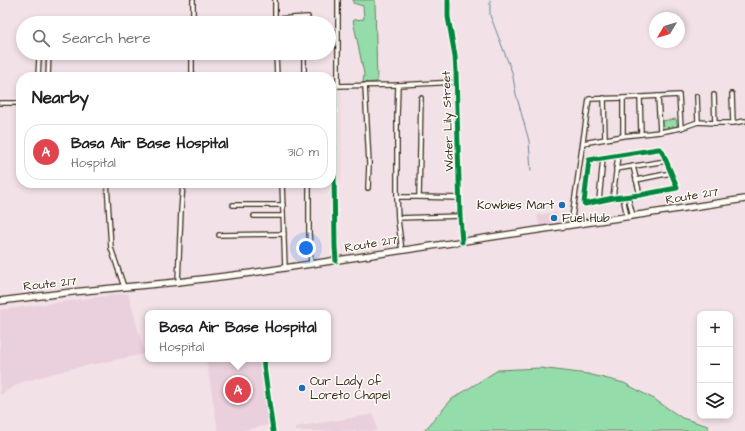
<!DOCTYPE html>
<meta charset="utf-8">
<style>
body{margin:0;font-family:"Architects Daughter",sans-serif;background:#f6f6f6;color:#202124}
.controls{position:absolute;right:12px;bottom:12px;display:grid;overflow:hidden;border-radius:8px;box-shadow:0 2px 6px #0003}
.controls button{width:36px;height:36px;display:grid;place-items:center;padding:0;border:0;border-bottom:1px solid #e0e0e0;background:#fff;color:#202124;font:20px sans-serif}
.compass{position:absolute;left:649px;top:12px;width:36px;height:36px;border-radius:50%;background:#fff;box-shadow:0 2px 6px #0003;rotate:232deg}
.you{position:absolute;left:306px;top:248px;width:14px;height:14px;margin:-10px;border:3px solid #fff;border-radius:50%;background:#1a73e8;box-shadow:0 0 0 6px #1a73e833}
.badge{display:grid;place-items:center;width:26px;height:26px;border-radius:50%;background:#ea580c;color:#fff;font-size:13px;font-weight:700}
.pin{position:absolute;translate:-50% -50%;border:2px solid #fff;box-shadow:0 1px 4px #0006}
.popup{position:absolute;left:145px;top:310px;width:186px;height:52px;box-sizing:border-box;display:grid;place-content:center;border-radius:8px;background:#fff;filter:drop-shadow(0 1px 3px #0005);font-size:13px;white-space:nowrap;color:#757577}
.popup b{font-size:15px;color:#202124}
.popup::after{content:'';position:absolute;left:50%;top:100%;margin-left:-8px;border:8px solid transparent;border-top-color:#fff}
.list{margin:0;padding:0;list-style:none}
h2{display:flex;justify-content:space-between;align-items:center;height:52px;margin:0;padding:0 16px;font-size:17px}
h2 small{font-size:13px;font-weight:400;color:#757577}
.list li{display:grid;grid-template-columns:26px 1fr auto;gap:12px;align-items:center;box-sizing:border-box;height:56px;margin:0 8px 8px;padding:0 8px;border:1px solid #e0e0e0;border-radius:16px}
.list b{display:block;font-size:15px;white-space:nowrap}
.list p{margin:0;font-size:13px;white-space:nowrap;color:#757577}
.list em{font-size:13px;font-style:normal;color:#757577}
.icon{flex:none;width:22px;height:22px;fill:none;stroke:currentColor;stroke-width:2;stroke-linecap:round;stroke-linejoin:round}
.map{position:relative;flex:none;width:745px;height:431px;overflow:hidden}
.search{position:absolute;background:#fff;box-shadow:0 2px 6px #0003;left:16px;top:16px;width:320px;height:44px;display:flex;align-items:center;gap:10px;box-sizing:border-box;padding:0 14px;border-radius:22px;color:#757577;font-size:15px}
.panel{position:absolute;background:#fff;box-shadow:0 2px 6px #0003;left:16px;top:72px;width:320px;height:116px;border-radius:16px}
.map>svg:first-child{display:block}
.built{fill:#ead0dc}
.green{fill:#95dcab;stroke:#688364}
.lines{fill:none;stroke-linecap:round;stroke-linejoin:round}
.stream{stroke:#698697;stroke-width:1}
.minor-casing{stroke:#3b2a1e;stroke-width:6}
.primary-casing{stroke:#3b2a1e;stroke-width:8}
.minor{stroke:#fdfcf7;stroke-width:3.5}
.primary{stroke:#fdfcf7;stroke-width:5.5}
.cycleway-casing{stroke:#fdfcf7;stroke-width:8}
.cycleway{stroke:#00873e;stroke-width:5}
.poi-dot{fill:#1f6fb2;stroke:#fdfcf7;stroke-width:1.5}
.labels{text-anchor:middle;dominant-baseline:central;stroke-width:3;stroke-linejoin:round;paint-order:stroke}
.street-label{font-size:12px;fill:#3b2a1e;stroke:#fdfcf7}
.poi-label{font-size:12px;fill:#3b2a1e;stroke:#fdfcf7;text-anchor:start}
</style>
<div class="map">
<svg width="745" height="431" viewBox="0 0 745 431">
<rect width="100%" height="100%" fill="#f2e2e7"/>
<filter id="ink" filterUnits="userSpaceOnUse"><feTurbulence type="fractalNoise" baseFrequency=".025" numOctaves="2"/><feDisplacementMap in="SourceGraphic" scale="8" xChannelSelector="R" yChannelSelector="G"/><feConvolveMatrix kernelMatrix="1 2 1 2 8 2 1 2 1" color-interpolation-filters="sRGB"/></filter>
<g filter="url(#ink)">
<!-- built -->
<g class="built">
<path d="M557 212 559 225 540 228 537 215Z"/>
<path d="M128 293 145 354 70 369 22 382 0 395V310Z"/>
<path d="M206 359H260L270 425 237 431H218Z"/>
<path d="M374 414 377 431H295V427Z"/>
</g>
<!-- green -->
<g class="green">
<path d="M353 0H375L377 82 363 83 364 74 353 20 364 19 363 6 353 3Z"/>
<path d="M676 119 678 128 662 130 660 121Z"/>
<path d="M540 368 588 374 624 383 654 399 682 418 708 426 709 431H424L452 399 498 370Z"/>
</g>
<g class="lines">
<!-- stream -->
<path class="stream" d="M490 0V15L512 72 516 94 529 141 531 171"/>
<defs>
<g id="minor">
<path d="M275 0V23"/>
<path d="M338 0V86"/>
<path d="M448 0V17L455 56 456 72 460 216 462 242"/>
<path d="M275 19 308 17"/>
<path d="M193 23V0"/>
<path d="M276 53 277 77"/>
<path d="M304 58V77"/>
<path d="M38 77 39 58"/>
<path d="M48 77 49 53"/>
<path d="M192 77V53"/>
<path d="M365 85 369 164 368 188"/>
<path d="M398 85 397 117V197L398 220 402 251"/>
<path d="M331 86 398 85 457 82"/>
<path d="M334 86V173L335 247 336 261"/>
<path d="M732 94 733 123"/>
<path d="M714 95 715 123"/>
<path d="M658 96 660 132"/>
<path d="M697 96 698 122"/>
<path d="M640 97 641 134"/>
<path d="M421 98 419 197 460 198"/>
<path d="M604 98 605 139"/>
<path d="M623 98V136"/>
<path d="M0 103H21"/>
<path d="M583 143 623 136 660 132 681 128 698 122 715 123H733L745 121"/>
<path d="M658 149H660L662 151 677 187V188L640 195 613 198 585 204 584 203 589 160Z"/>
<path d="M633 166 640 195"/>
<path d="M616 169 666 161"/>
<path d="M636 180 671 173"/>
<path d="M107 183 111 248 124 287"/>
<path d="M282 183 285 268"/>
<path d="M309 183V232L311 264"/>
<path d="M397 197H419"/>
<path d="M623 197 627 217"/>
<path d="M628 197 633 216"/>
<path d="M613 198 618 155"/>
<path d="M599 201 603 158"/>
<path d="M233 205H283"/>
<path d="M254 216H283"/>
<path d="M398 218 460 216"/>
<path d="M571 225 589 99 623 98 679 95 681 128"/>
<path d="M219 235 284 234"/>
<path d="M178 282 181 211 183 183"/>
</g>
<path id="primary" d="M0 301 72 292 178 282 251 273 745 199"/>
</defs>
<!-- minor casing -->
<use href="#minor" class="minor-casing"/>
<!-- primary casing -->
<use href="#primary" class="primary-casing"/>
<!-- minor -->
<use href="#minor" class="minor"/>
<!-- primary -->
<use href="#primary" class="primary"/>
<defs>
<g id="cycleway">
<path d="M448 0V17L455 56 456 72 460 216 462 242"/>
<path d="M334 86V173L335 247 336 261"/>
<path d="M658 149H660L662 151 677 187V188L640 195 613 198 585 204 584 203 589 160Z"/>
<path d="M263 359 273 431"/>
</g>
</defs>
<!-- cycleway casing -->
<use href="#cycleway" class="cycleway-casing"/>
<!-- cycleway -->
<use href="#cycleway" class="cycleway"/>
</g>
</g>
<!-- markers -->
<g class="poi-dot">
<circle cx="562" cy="205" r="4"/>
<circle cx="554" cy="218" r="4"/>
<circle cx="302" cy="388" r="4"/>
</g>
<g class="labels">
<!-- street labels -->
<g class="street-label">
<text transform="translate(448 121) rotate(-92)">Water Lily Street</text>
<text transform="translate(692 196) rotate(-9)">Route 217</text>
<text transform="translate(371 244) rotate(-9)">Route 217</text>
<text transform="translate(50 284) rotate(-6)">Route 217</text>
</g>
<!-- poi labels -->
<g class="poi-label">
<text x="554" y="205" text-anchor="end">Kowbies Mart</text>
<text x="562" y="218">Fuel Hub</text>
<text x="310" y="381">Our Lady of<tspan x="310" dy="14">Loreto Chapel</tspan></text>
</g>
</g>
</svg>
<div class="controls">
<button>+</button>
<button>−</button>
<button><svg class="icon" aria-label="layers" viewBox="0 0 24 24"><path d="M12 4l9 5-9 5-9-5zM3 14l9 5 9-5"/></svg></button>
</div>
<svg class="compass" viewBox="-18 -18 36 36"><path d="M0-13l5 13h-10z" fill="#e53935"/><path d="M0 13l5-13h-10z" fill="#757577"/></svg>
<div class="you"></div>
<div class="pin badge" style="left:238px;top:390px;background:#e0444e">A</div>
<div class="popup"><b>Basa Air Base Hospital</b>Hospital</div>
<div class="search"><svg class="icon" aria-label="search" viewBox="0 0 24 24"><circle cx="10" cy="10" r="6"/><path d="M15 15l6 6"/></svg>Search here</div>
<section class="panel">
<h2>Nearby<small></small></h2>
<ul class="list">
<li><span class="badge" style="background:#e0444e">A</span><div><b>Basa Air Base Hospital</b><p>Hospital</p></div><em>310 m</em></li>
</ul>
</section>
</div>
